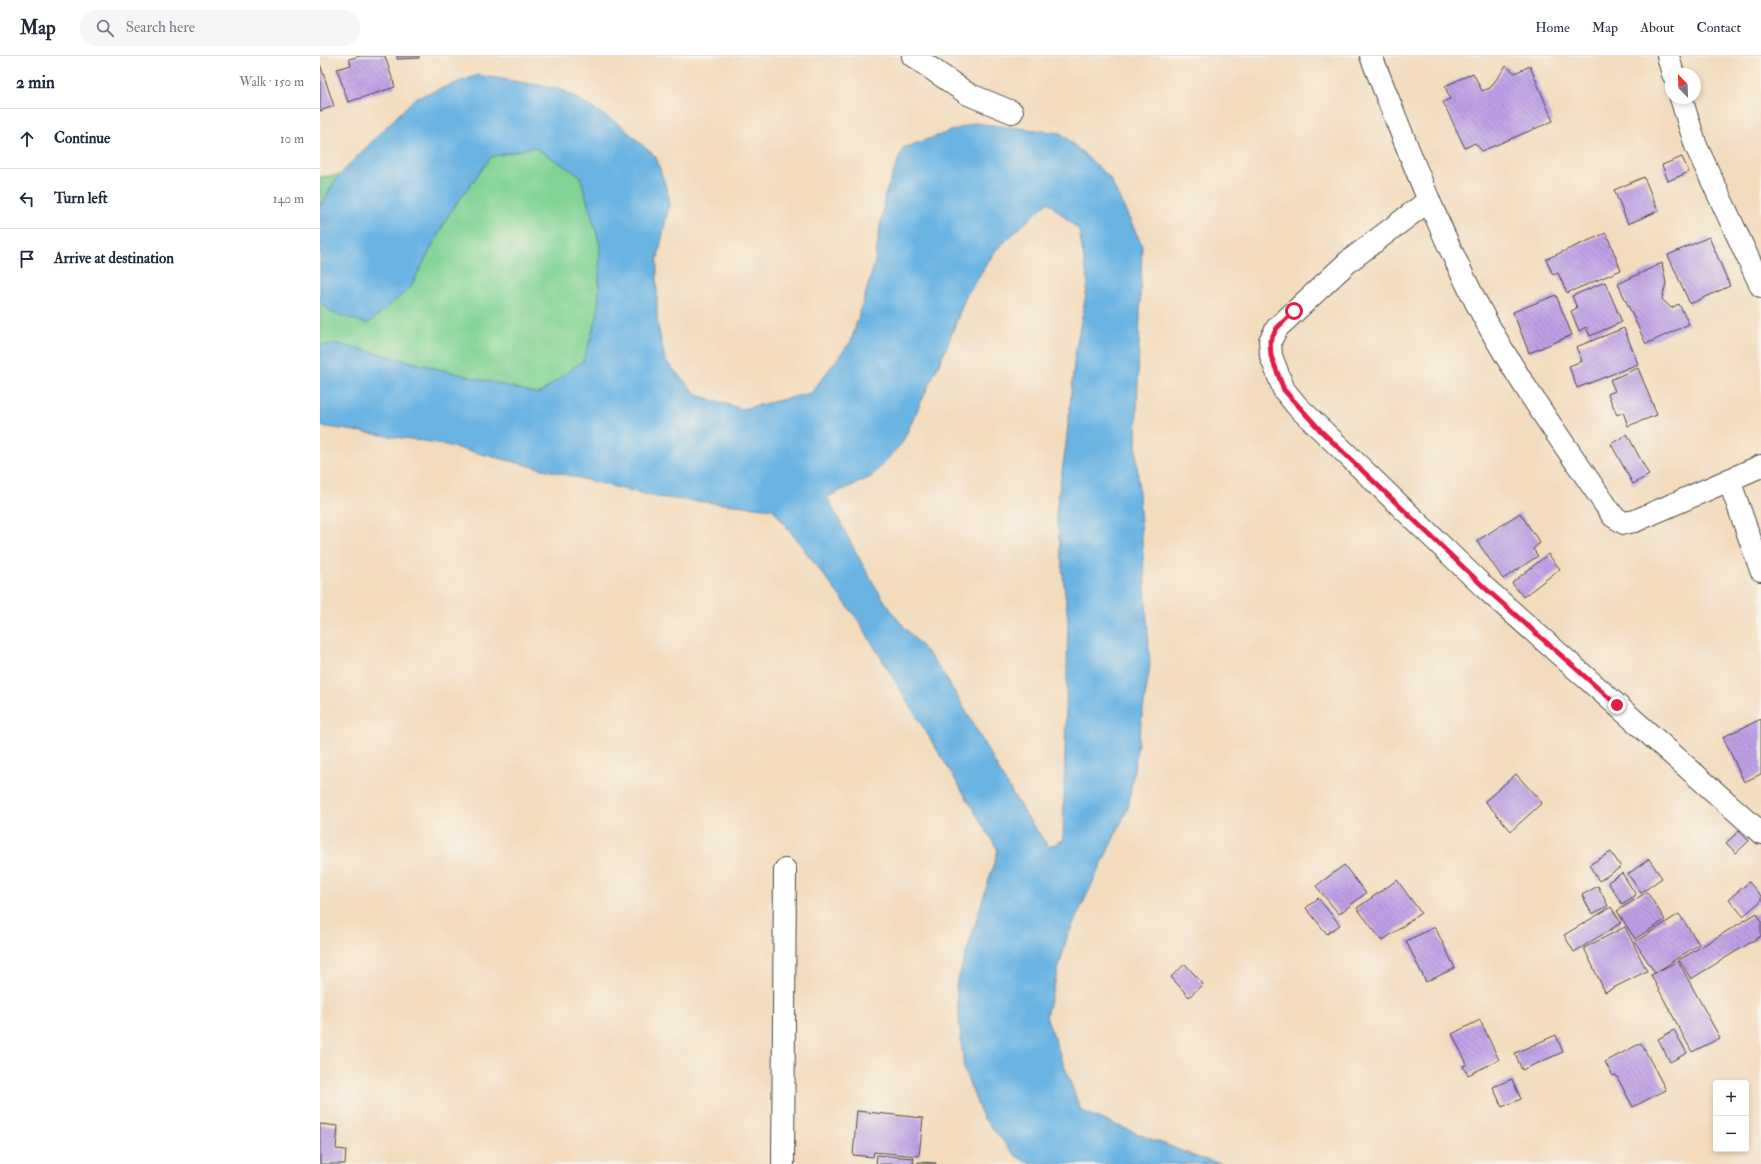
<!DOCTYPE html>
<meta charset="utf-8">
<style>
body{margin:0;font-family:"IM FELL Double Pica",serif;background:#f6f6f7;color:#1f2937}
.controls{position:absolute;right:12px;bottom:12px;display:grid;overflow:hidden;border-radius:4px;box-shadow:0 2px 6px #0003}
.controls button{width:36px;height:36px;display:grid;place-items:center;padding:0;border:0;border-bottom:1px solid #e0e1e3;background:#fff;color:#1f2937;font:20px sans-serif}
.compass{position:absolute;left:1345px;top:12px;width:36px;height:36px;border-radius:50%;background:#fff;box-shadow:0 2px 6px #0003;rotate:337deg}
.stop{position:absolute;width:12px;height:12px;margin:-9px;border:3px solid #e11d48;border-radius:50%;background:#fff}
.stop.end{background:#e11d48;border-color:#fff;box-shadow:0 1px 4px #0008}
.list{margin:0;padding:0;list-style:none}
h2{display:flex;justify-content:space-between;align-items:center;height:52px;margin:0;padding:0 16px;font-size:17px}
h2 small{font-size:13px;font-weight:400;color:#747a83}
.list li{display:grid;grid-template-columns:26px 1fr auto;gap:12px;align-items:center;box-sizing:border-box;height:60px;padding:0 16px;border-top:1px solid #e0e1e3}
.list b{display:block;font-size:15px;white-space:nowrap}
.list em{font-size:13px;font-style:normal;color:#747a83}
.icon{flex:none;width:22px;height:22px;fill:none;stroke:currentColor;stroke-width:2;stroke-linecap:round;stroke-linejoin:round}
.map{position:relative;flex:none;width:1441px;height:1108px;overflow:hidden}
header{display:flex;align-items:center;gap:24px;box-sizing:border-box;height:56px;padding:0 20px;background:#fff;border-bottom:1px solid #e0e1e3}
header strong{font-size:19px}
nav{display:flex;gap:22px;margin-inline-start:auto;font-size:14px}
.search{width:280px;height:36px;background:#f6f6f7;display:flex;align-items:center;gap:10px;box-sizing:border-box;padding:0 14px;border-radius:22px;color:#747a83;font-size:15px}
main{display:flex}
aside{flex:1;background:#fff}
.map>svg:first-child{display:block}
.green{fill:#81d395;stroke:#567f60}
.water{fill:#6bb4e3;stroke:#4b7087;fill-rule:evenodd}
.building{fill:url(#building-back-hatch)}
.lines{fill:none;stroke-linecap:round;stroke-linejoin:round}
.minor-casing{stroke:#494641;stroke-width:24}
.minor{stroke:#fff;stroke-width:22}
.route{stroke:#e11d48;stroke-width:5}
</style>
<header>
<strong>Map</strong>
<div class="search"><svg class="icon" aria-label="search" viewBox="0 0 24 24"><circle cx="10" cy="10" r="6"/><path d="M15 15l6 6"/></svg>Search here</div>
<nav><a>Home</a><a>Map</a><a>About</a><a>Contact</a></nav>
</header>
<main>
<aside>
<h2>2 min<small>Walk · 150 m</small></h2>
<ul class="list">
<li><svg class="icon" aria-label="ahead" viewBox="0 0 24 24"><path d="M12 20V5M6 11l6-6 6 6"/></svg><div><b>Continue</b></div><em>10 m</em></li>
<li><svg class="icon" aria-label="left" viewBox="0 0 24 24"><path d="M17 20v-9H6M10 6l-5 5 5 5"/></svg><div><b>Turn left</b></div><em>140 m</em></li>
<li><svg class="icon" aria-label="arrive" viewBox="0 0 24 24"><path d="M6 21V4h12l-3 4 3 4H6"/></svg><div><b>Arrive at destination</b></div></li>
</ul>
</aside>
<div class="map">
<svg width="1441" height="1108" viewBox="0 0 1441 1108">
<defs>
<pattern id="building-back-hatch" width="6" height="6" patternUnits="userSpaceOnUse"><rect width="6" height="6" fill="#bea0e6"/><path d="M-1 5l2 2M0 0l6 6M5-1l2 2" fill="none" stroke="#9b83bb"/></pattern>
</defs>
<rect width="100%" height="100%" fill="#f7f3e8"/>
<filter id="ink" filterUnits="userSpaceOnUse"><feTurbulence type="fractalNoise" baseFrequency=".025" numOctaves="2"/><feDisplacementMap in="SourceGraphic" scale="8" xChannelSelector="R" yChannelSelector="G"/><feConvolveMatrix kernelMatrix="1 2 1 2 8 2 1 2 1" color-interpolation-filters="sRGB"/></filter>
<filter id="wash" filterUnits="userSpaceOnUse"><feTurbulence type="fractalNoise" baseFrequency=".012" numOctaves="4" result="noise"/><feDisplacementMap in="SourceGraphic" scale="16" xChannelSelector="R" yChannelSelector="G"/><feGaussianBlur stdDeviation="0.9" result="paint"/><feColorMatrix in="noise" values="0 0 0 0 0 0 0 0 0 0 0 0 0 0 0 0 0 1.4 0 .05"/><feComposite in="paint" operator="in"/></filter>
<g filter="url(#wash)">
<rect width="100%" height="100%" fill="#f3dcbe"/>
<!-- green -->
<g class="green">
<path d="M214 91 260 119 280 189 278 258 264 305 219 338 19 288 0 289V245L10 256 131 155 171 101Z"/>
<path d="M19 119 0 150V121Z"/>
</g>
<!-- water -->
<path class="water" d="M158 19 241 33 300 69 336 101 350 144 337 206V265L345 304 377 339 422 353 491 337 531 285 554 210 565 139 583 92 654 67 741 77 789 121 822 189 816 391 830 609 808 752 747 881 726 960 761 1055 879 1102 904 1108H711L696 1100 663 1062 644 1014 636 930 678 794 538 564 453 453 336 441 117 387 0 370V289L19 288 219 338 263 305 278 258 280 189 260 120 214 91 171 101 131 155 90 232 48 268 10 256 0 245V150L19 119 95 42ZM728 146 759 174 768 227 755 298 746 388 736 456 748 565 743 784 729 791C685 736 659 671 620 613 607 594 589 578 575 560 548 523 528 481 507 441L551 421 582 387 625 295 646 240 676 194Z"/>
<g id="blocks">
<!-- building -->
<g class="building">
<path d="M40 0H65L75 31 28 46 17 13 31 9 29 3Z"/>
<path d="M77 0H99V2L77 3Z"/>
<path d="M0 8 14 50 0 55Z"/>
<path d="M1186 10 1195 17 1210 10 1233 65 1162 95 1155 87 1145 92 1123 46 1130 43 1125 30 1153 17 1162 35 1170 32Z"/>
<path d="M1362 101 1369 116 1348 125 1342 109Z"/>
<path d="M1324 121 1338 155 1308 168 1294 134Z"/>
<path d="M1286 177 1301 214 1247 237 1238 217 1233 219 1226 203Z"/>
<path d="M1389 181 1410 230 1370 248 1348 199Z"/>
<path d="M1342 207 1346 227 1342 243 1351 252 1359 248 1369 268 1326 288 1298 228Z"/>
<path d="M1285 226 1302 266 1270 280 1266 271 1259 275 1251 255 1257 252 1252 240Z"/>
<path d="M1236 239 1252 279 1209 297 1193 256Z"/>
<path d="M1304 272 1318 308 1257 332 1249 310 1262 305 1256 291Z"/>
<path d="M1318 312 1337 359 1308 370 1303 356 1297 359 1288 338 1295 335 1290 324Z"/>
<path d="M1307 378 1329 419 1313 428 1291 388Z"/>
<path d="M1200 457 1220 487 1213 493 1218 500 1183 523 1157 485Z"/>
<path d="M1228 498 1240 513 1203 541 1192 527Z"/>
<path d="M1441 663V718L1424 726 1403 681Z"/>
<path d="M1196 718 1222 747 1191 775 1165 745Z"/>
<path d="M1419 775 1429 785 1416 797 1406 787Z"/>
<path d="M1291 796 1301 811 1279 825 1269 809Z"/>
<path d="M1329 803 1342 822 1321 837 1308 818Z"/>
<path d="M1024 809 1046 837 1019 858 996 830Z"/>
<path d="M1302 817 1316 839 1302 848 1288 826Z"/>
<path d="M1077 824 1101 857 1062 885 1037 852Z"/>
<path d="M1429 826 1441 840V845L1423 860 1409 843Z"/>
<path d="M1278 830 1288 850 1272 858 1262 839Z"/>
<path d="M1327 836 1345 864 1315 883 1297 855Z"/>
<path d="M998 842 1020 869 1007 878 986 852Z"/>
<path d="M1291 851 1301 867 1254 896 1244 879Z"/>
<path d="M1437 857 1441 864V880L1371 923 1359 904Z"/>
<path d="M1359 858 1379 888 1335 917 1315 886Z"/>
<path d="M1115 871 1135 912 1106 926 1086 885Z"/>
<path d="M1305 871 1327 915 1285 936 1264 892Z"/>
<path d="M1358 905 1400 982 1372 996 1331 919Z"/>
<path d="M865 908 883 928 869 941 851 921Z"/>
<path d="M1160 964 1179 1004 1148 1019 1143 1010 1147 1008 1132 978Z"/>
<path d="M1354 974 1367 997 1350 1006 1338 983Z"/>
<path d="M1236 979 1243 996 1202 1014 1195 997Z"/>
<path d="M1321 987 1346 1034 1313 1051 1296 1019 1293 1020 1285 1006Z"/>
<path d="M1192 1023 1201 1043 1182 1051 1173 1031Z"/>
<path d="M537 1055 603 1062 599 1100 554 1096 553 1101 533 1099Z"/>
<path d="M0 1068 18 1070 16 1093 26 1094 25 1108H0Z"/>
<path d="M557 1099 594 1102 593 1108H556Z"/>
<path d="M598 1106 616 1107V1108H598Z"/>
</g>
</g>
</g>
<g filter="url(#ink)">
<use href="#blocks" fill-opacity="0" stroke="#494641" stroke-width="1"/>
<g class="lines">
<defs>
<g id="minor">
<path d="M593 0 648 38 692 56"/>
<path d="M1051 0C1087 90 1120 180 1166 265 1203 333 1250 396 1293 460L1304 467 1315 465 1441 410"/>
<path d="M1348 0 1353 18"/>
<path d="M1361 42 1376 90 1441 230"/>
<path d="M1108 145 1029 205 957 272 950 285 951 300 964 334 977 350 1165 532 1441 777"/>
<path d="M1409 424 1441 514"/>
<path d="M463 1108 465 814"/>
</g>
</defs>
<!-- minor casing -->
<use href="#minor" class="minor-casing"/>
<!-- minor -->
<use href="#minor" class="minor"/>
</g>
</g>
<g class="lines" filter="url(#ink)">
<!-- route -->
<path class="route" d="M974 255 957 272 950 285 951 300 964 334 1001 375 1165 532 1297 649"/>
</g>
</svg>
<div class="controls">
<button>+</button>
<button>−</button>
</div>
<svg class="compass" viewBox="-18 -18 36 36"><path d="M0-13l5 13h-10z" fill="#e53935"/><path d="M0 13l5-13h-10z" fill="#747a83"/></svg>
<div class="stop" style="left:974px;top:255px"></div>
<div class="stop end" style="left:1297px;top:649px"></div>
</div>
</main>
